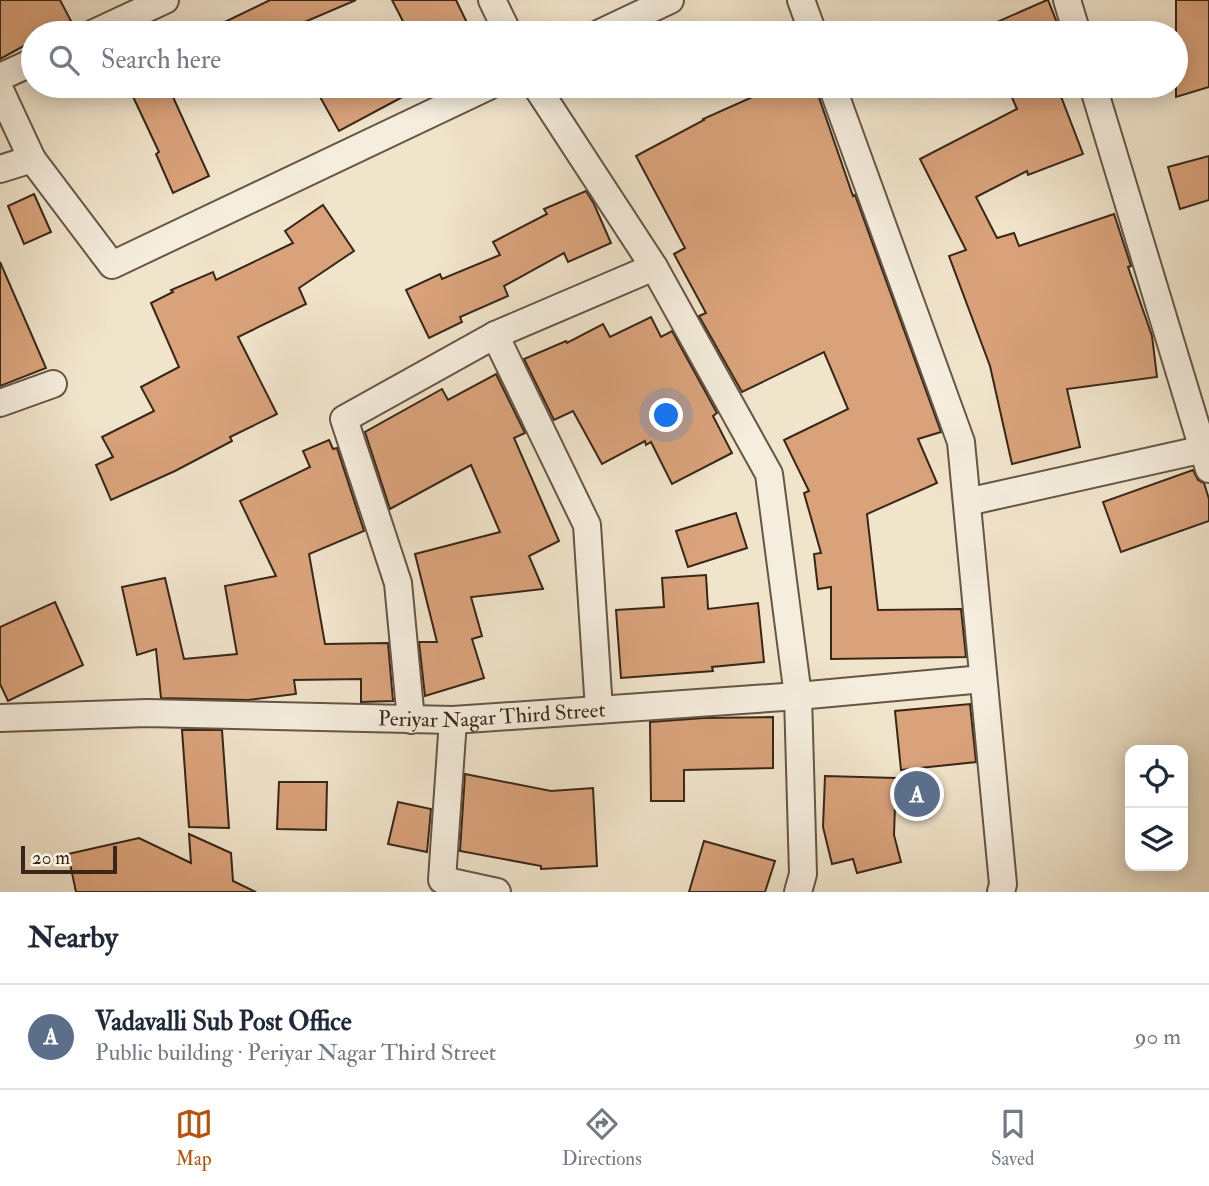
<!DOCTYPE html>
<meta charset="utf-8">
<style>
body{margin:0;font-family:"IM FELL Double Pica",serif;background:#f2f2f3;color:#1f2937}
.controls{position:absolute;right:21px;bottom:21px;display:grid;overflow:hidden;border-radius:14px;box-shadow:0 4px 18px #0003}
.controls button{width:63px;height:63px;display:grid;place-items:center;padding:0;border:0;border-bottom:2px solid #e0e1e3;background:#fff;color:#1f2937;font:35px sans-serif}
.scale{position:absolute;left:21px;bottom:18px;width:96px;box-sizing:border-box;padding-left:7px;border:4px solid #382718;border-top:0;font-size:19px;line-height:24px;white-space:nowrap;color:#382718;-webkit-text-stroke:5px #f5eddd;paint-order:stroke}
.you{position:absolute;left:667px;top:416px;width:24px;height:24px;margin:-18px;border:5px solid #fff;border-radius:50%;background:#1a73e8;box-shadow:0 0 0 10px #1a73e833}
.badge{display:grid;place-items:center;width:46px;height:46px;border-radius:50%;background:#b45309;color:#fff;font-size:23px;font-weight:700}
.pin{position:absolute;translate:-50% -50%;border:4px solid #fff;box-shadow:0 2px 7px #0006}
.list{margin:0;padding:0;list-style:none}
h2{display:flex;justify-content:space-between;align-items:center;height:91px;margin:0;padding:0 28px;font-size:30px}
h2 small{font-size:23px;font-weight:400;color:#747a83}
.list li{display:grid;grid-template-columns:46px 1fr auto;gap:21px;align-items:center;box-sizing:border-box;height:105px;padding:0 28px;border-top:2px solid #e0e1e3}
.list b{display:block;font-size:26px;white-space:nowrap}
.list p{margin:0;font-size:23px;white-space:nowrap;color:#747a83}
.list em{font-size:23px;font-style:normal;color:#747a83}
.icon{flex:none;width:38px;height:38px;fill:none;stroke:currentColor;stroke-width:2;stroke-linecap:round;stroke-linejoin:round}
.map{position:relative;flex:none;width:1209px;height:892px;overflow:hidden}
.search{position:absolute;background:#fff;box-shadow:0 4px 18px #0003;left:21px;right:21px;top:21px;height:77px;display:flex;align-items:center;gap:18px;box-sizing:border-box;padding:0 24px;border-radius:38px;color:#747a83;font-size:26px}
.sheet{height:196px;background:#fff}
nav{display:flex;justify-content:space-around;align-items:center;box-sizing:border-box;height:98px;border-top:2px solid #e0e1e3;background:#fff;font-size:19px;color:#747a83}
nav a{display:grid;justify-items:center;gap:4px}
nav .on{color:#b45309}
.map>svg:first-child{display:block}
.building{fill:#d9a27b;stroke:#382718;stroke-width:2}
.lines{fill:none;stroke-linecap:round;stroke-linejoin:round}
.minor-casing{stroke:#665645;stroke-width:30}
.minor{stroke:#f5eddd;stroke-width:26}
.labels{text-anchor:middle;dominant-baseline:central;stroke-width:5;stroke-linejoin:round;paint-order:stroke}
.street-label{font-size:21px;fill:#382718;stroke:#f5eddd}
</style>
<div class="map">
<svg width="1209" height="892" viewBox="0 0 1209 892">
<rect width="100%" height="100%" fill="#f0e4cb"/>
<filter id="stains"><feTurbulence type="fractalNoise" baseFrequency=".00286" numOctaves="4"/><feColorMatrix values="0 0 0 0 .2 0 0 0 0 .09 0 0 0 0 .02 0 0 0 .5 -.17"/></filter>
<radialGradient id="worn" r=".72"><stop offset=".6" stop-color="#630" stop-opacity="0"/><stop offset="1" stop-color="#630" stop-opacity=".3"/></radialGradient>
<!-- building -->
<g class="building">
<path d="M0 0H60L71 21 48 33H33V41L0 59Z"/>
<path d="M270 0H356L279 33H202Z"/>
<path d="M392 0H456L472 33H409Z"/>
<path d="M1048 0 1061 33H972L1047 0Z"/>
<path d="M1176 0H1209V87L1176 97Z"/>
<path d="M128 86H168L209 176 173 193 156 154 159 152Z"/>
<path d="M314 86H423L339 131Z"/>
<path d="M777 86H815L853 196 855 195 941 432 918 439 937 483 867 514 878 610 961 609 966 657 831 659V587L818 589 814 554 821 553 804 493 809 491 784 440 848 409 824 352 742 392 699 316 706 313 674 254 685 248 636 156 704 120 703 119Z"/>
<path d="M1007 86H1057L1083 154 1028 175 1027 171 976 197 997 238 1014 233 1019 246 1114 214 1131 266 1128 267 1152 336 1157 377 1067 389 1080 447 1012 464 990 366 949 256 966 250 920 159 1017 109Z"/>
<path d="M1209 156V200L1180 209 1168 167Z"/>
<path d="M586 191 594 204 611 243 568 262 564 253 504 286 508 296 460 317 462 322 429 338 406 290 440 274 442 279 500 255 493 242 547 214 544 209Z"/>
<path d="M34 194 51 232 24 244 8 206Z"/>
<path d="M323 205 354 251 299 288 306 304 238 337 277 414 230 437 232 441 175 471 111 500 96 465 113 457 102 437 154 411 141 387 179 367 151 303 173 292 171 290 213 272 216 280 293 243 285 231Z"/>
<path d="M0 262 46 368 0 386Z"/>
<path d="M651 317 661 337 672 331 717 413 713 416 732 453 672 484 651 442 646 445 645 441 602 464 573 411 554 420 524 359 566 341 567 343 603 324 610 337Z"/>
<path d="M496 374 525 433 514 438 559 541 529 556 543 589 471 597 482 636 472 639 484 678 425 696 419 642H437L415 554 500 532 471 465 390 509 365 432 442 389 448 400Z"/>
<path d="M329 440 333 449 337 448 364 531 309 554 325 644 388 643 393 701 361 702V679L294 680 296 694 248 700 161 698 156 649 137 655 122 587 165 578 184 659 237 654 225 586 276 576 240 501 310 467 303 451Z"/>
<path d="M1193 470 1198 480 1204 483 1209 499V521L1121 552 1103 502Z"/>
<path d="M736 513 747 548 688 567 676 531Z"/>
<path d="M706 575 708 609 758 603 764 662 712 667 713 671 621 678 616 610 664 607 662 578Z"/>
<path d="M55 602 83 665 8 701 0 684V627Z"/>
<path d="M970 704 976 762 901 770 895 711Z"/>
<path d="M773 717V768L684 770V801H651L650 722 704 718Z"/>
<path d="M182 730H222L229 828 189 827Z"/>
<path d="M465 774 551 791 593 788 597 866 541 869V866L460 851Z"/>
<path d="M825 776 896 778 894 835 901 862 857 873 853 859 832 864 823 827Z"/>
<path d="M279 782H327L326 830 277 829Z"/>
<path d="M398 802 431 809 427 852 388 844Z"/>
<path d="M189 834 231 853 233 881 256 892H76L68 854 139 838 191 863Z"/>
<path d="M704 841 775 861 765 892H689Z"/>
</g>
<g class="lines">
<defs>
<g id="minor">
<path d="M492 0 508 33"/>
<path d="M801 0 813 33"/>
<path d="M1067 0 1077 33"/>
<path d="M94 33 165 0"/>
<path d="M600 33 670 0"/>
<path d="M0 77 33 62"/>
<path d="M536 86 654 267 769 474 798 696 803 874 798 892"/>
<path d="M832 86 961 442 1003 884 1001 892"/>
<path d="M1093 86 1209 469"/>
<path d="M0 90 32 159"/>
<path d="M0 169 32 159 112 265 489 86"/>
<path d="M495 335 587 525 599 710"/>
<path d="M0 403 53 384"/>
<path d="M967 502 1209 448"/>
<path id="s1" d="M0 718 147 713 453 720 798 696 983 679"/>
<path d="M411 720 398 583 344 419 495 335 654 267"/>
<path d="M453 720 442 880 497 892"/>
</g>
</defs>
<!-- minor casing -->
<use href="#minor" class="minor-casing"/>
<!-- minor -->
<use href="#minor" class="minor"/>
</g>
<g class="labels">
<!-- street labels -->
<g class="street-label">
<text stroke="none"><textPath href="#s1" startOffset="492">Periyar Nagar Third Street</textPath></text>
</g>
</g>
<rect width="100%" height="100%" filter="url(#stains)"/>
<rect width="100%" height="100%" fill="url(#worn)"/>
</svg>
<div class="controls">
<button><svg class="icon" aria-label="locate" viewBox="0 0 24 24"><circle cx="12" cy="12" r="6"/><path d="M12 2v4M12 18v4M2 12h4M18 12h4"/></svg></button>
<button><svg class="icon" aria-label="layers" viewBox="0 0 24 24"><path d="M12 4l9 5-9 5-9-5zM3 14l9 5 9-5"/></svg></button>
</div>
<div class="scale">20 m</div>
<div class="you"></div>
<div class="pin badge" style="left:917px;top:794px;background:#5c6f8a">A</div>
<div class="search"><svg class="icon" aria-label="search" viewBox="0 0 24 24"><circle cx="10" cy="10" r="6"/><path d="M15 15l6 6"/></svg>Search here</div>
</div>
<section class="sheet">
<h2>Nearby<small></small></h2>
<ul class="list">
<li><span class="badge" style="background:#5c6f8a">A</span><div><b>Vadavalli Sub Post Office</b><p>Public building · Periyar Nagar Third Street</p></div><em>90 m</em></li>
</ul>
</section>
<nav>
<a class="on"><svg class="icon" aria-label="map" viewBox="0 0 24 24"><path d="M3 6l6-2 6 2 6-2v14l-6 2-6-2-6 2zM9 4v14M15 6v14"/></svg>Map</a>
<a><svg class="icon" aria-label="directions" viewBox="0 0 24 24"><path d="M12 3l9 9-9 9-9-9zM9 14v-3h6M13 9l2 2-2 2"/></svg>Directions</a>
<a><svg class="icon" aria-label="saved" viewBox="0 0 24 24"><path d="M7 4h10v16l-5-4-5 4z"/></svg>Saved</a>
</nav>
